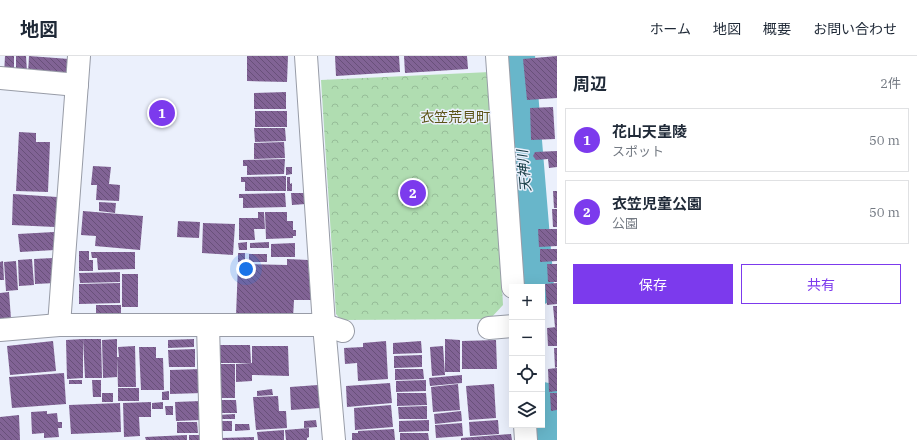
<!DOCTYPE html>
<html lang="ja">
<meta charset="utf-8">
<style>
body{margin:0;font-family:"IBM Plex Serif","Noto Sans JP",serif;background:#f6f6f7;color:#1f2937}
.controls{position:absolute;right:12px;bottom:12px;display:grid;overflow:hidden;border-radius:0px;box-shadow:0 4px 16px #0002}
.controls button{width:36px;height:36px;display:grid;place-items:center;padding:0;border:0;border-bottom:1px solid #e0e1e3;background:#fff;color:#1f2937;font:20px sans-serif}
.you{position:absolute;left:246px;top:213px;width:14px;height:14px;margin:-10px;border:3px solid #fff;border-radius:50%;background:#1a73e8;box-shadow:0 0 0 6px #1a73e833}
.badge{display:grid;place-items:center;width:26px;height:26px;border-radius:50%;background:#7c3aed;color:#fff;font-size:13px;font-weight:700}
.pin{position:absolute;translate:-50% -50%;border:2px solid #fff;box-shadow:0 1px 4px #0006}
.list{margin:0;padding:0;list-style:none}
h2{display:flex;justify-content:space-between;align-items:center;height:52px;margin:0;padding:0 16px;font-size:17px}
h2 small{font-size:13px;font-weight:400;color:#747a83}
.list li{display:grid;grid-template-columns:26px 1fr auto;gap:12px;align-items:center;box-sizing:border-box;height:64px;margin:0 8px 8px;padding:0 8px;border:1px solid #e0e1e3;border-radius:0px}
.list b{display:block;font-size:15px;white-space:nowrap}
.list p{margin:0;font-size:13px;white-space:nowrap;color:#747a83}
.list em{font-size:13px;font-style:normal;color:#747a83}
.actions{display:flex;gap:8px;padding:12px 16px}
.actions a{flex:1;padding:9px 0;border:1px solid #7c3aed;border-radius:0px;text-align:center;font-size:14px;color:#7c3aed}
.actions .main{background:#7c3aed;color:#fff}
.icon{flex:none;width:22px;height:22px;fill:none;stroke:currentColor;stroke-width:2;stroke-linecap:round;stroke-linejoin:round}
.map{position:relative;flex:none;width:557px;height:384px;overflow:hidden}
header{display:flex;align-items:center;gap:24px;box-sizing:border-box;height:56px;padding:0 20px;background:#fff;border-bottom:1px solid #e0e1e3}
header strong{font-size:19px}
nav{display:flex;gap:22px;margin-inline-start:auto;font-size:14px}
main{display:flex}
aside{flex:1;background:#fff}
.map>svg:first-child{display:block}
.park{fill:url(#park-crowns)}
.lines{fill:none;stroke-linecap:round;stroke-linejoin:round}
.river{stroke:#68b6ca;stroke-width:42}
.building{fill:url(#building-back-hatch)}
.minor-casing{stroke:#989ca7;stroke-width:24}
.minor{stroke:#fff;stroke-width:22}
.labels{text-anchor:middle;dominant-baseline:central;stroke-width:3;stroke-linejoin:round;paint-order:stroke}
.neighbourhood-label{font-size:14px;fill:#5b5417;stroke:#ebf0fc}
.water-label{font-size:14px;font-style:italic;fill:#1b4049;stroke:#ebf0fc}
</style>
<header>
<strong>地図</strong>
<nav><a>ホーム</a><a>地図</a><a>概要</a><a>お問い合わせ</a></nav>
</header>
<main>
<div class="map">
<svg width="557" height="384" viewBox="0 0 557 384">
<defs>
<pattern id="park-crowns" width="20" height="18" patternUnits="userSpaceOnUse"><rect width="20" height="18" fill="#b0ddb1"/><path d="M2 6a3 3 0 1 1 6 0M12 15a3 3 0 1 1 6 0" fill="none" stroke="#96bd98"/></pattern>
<pattern id="building-back-hatch" width="6" height="6" patternUnits="userSpaceOnUse"><rect width="6" height="6" fill="#816395"/><path d="M-1 5l2 2M0 0l6 6M5-1l2 2" fill="none" stroke="#685079"/></pattern>
</defs>
<rect width="100%" height="100%" fill="#ebf0fc"/>
<!-- park -->
<path class="park" d="M490 16 503 249 490 263 341 264 336 258 321 24Z"/>
<g class="lines">
<!-- river -->
<g class="river">
<path d="M514 0 533 231"/>
<path d="M542 347 545 384"/>
</g>
</g>
<!-- building -->
<g class="building">
<path d="M5 0H14V19H4Z"/>
<path d="M16 0H26L27 16H16Z"/>
<path d="M29 0 69 3 68 20 28 18Z"/>
<path d="M247 0H288L287 26 247 25Z"/>
<path d="M335 0H399L400 16 336 20Z"/>
<path d="M404 0H467L468 13 405 17Z"/>
<path d="M557 0V42L527 44 523 3Z"/>
<path d="M286 36V53H254V37Z"/>
<path d="M553 51 555 83 531 84 530 52Z"/>
<rect x="255" y="55" width="32" height="16"/>
<path d="M254 72H285L286 85 255 86Z"/>
<path d="M19 76 36 77V86H50L48 136 16 135Z"/>
<path d="M284 86 285 102 254 103V87Z"/>
<path d="M557 95V111L549 112 548 103 536 104 533 100 535 96Z"/>
<path d="M285 103 284 118 247 119V110H243V104Z"/>
<path d="M93 110 111 111 109 128 120 129 119 145 96 144 97 129H91Z"/>
<path d="M286 111H292V118L286 119Z"/>
<path d="M286 120V135H245V126H241V121Z"/>
<path d="M287 121H290V128L292 127V135H287Z"/>
<path d="M553 135H557V152H554Z"/>
<path d="M285 137 286 151 243 152V142H239V138Z"/>
<path d="M291 137H306V148L292 149Z"/>
<path d="M13 138 57 141 55 171 12 169Z"/>
<path d="M99 146 116 147 115 157 99 155Z"/>
<path d="M552 153H557V171H553Z"/>
<path d="M83 155 143 160 140 194 95 190 96 180 81 179Z"/>
<path d="M258 156H264L265 173H254L255 184H239V162H258Z"/>
<path d="M265 156H287V165H293V174H296V180H293V182L266 183Z"/>
<path d="M178 165 200 166 199 182 177 181Z"/>
<path d="M203 167 235 168 233 199 202 197Z"/>
<path d="M538 173H557V190L539 191Z"/>
<path d="M54 176 55 194 20 196 18 178Z"/>
<path d="M247 186V194H239L238 187Z"/>
<path d="M269 186V192H250V187Z"/>
<path d="M295 187V201H271V188Z"/>
<path d="M540 193H557V205L540 206Z"/>
<path d="M79 195H89V204H93V215H79Z"/>
<path d="M91 196H135V213L98 214 97 202H92Z"/>
<rect x="238" y="197" width="7" height="9"/>
<rect x="249" y="198" width="18" height="8"/>
<path d="M53 202 55 227 35 228 34 203Z"/>
<path d="M32 203 34 229 19 230 18 204Z"/>
<path d="M287 203 308 204 311 244H294L293 262 236 260 238 208 287 209Z"/>
<path d="M3 205 4 224H0V206Z"/>
<path d="M16 205 18 234 6 235 4 206Z"/>
<path d="M547 208H557V226H548Z"/>
<path d="M120 216V226L80 227 79 217Z"/>
<rect x="122" y="218" width="16" height="33"/>
<path d="M120 227V247L79 248V228Z"/>
<path d="M557 227V248L547 249 545 228Z"/>
<path d="M9 236 11 263 0 264V237Z"/>
<rect x="96" y="249" width="25" height="12"/>
<path d="M553 250H557V271H555Z"/>
<path d="M557 271V290H548L547 272Z"/>
<path d="M83 283H101L102 322H85Z"/>
<path d="M83 283V322L67 323 66 284Z"/>
<path d="M117 283V321L103 322 102 284Z"/>
<path d="M194 283V291L168 292V284Z"/>
<path d="M445 283 460 284V316H445Z"/>
<path d="M496 284 497 313H462V285Z"/>
<path d="M53 285 56 315 10 319 7 290Z"/>
<path d="M386 285 388 323 358 325 357 307 345 308 344 292 363 291V287Z"/>
<path d="M421 285 422 297 393 298V287Z"/>
<path d="M220 289H250L251 307H220Z"/>
<path d="M135 290 136 331H118L117 301H119L118 291Z"/>
<path d="M252 290H288L289 320 252 319V325L236 326V308L252 307Z"/>
<path d="M443 290 445 319 432 320 430 291Z"/>
<path d="M139 291H156V302H163L164 334H141Z"/>
<path d="M554 292H557V311L555 312Z"/>
<path d="M195 293V311H169L168 294Z"/>
<path d="M422 299V311L394 312V300Z"/>
<rect x="216" y="308" width="19" height="34"/>
<path d="M557 312V335L549 336 548 313Z"/>
<path d="M202 313V337L170 338V314Z"/>
<path d="M395 313H423L424 323 395 324Z"/>
<path d="M64 317 66 348 12 352 9 321Z"/>
<path d="M462 319V327L430 330 429 322Z"/>
<rect x="69" y="324" width="13" height="4"/>
<path d="M92 324H101V341H93Z"/>
<path d="M426 324V335L396 336V325Z"/>
<path d="M390 327 392 347 347 351 346 330Z"/>
<path d="M458 328 460 354 433 356 431 331Z"/>
<path d="M494 328 496 362 469 364 466 330Z"/>
<path d="M318 329 320 352 291 354 290 331Z"/>
<rect x="118" y="332" width="21" height="13"/>
<path d="M272 333 273 339 257 340V335Z"/>
<path d="M169 335V344H162V336Z"/>
<rect x="102" y="337" width="11" height="9"/>
<path d="M397 337H426L427 349 397 350Z"/>
<path d="M550 337H557V354L551 355Z"/>
<path d="M278 340 279 355H286L287 372 256 374 253 341Z"/>
<path d="M218 344H236L237 357H218Z"/>
<path d="M201 345V364L176 365 175 346Z"/>
<path d="M151 346V361H139L140 380 124 381 123 347Z"/>
<path d="M163 346V353H152V347Z"/>
<path d="M120 347 121 376 71 378 69 349Z"/>
<path d="M391 349 393 371 355 374 354 352Z"/>
<path d="M165 350H173V359H166Z"/>
<path d="M427 350V363H399L398 351Z"/>
<path d="M47 355V358L57 357 58 366H62V372H58L59 381 44 382V377L32 378 31 356Z"/>
<path d="M461 355 462 365 435 368 434 358Z"/>
<path d="M235 358V363H218V359Z"/>
<path d="M19 359 20 384H0V361Z"/>
<path d="M316 364 317 371 304 372V365Z"/>
<path d="M429 364V375L399 376V365Z"/>
<path d="M498 364 499 378 470 380 469 366Z"/>
<path d="M218 365H232V375H219Z"/>
<path d="M177 366H197L198 377H177Z"/>
<path d="M462 367 463 380 436 382 435 369Z"/>
<path d="M235 368H249L250 374 235 375Z"/>
<path d="M309 372V381L307 382V384H286L285 374Z"/>
<path d="M394 373 395 384H352V377H358V375Z"/>
<path d="M284 374V384H258L257 376Z"/>
<path d="M400 377H428L429 384H400Z"/>
<path d="M511 378 512 384H461V382Z"/>
<path d="M187 379V384H146L145 381Z"/>
<rect x="189" y="379" width="16" height="5"/>
<path d="M254 381V384H221V382Z"/>
</g>
<g class="lines">
<defs>
<g id="minor">
<path d="M306 0 324 269 334 384"/>
<path d="M497 0 513 231"/>
<path d="M0 22 77 29"/>
<path d="M59 269 79 0"/>
<path d="M208 269 211 384"/>
<path d="M489 272 512 270"/>
<path d="M0 274 59 269H324L343 275"/>
<path d="M525 369 526 384"/>
</g>
</defs>
<!-- minor casing -->
<use href="#minor" class="minor-casing"/>
<!-- minor -->
<use href="#minor" class="minor"/>
</g>
<g class="labels">
<!-- neighbourhood labels -->
<g class="neighbourhood-label">
<text x="455" y="61">衣笠荒見町</text>
</g>
<!-- water labels -->
<g class="water-label">
<text transform="translate(524 115) rotate(-95)">天神川</text>
</g>
</g>
</svg>
<div class="controls">
<button>+</button>
<button>−</button>
<button><svg class="icon" aria-label="locate" viewBox="0 0 24 24"><circle cx="12" cy="12" r="6"/><path d="M12 2v4M12 18v4M2 12h4M18 12h4"/></svg></button>
<button><svg class="icon" aria-label="layers" viewBox="0 0 24 24"><path d="M12 4l9 5-9 5-9-5zM3 14l9 5 9-5"/></svg></button>
</div>
<div class="you"></div>
<div class="pin badge" style="left:162px;top:57px">1</div>
<div class="pin badge" style="left:413px;top:137px">2</div>
</div>
<aside>
<h2>周辺<small>2件</small></h2>
<ul class="list">
<li><span class="badge">1</span><div><b>花山天皇陵</b><p>スポット</p></div><em>50 m</em></li>
<li><span class="badge">2</span><div><b>衣笠児童公園</b><p>公園</p></div><em>50 m</em></li>
</ul>
<div class="actions"><a class="main">保存</a><a>共有</a></div>
</aside>
</main>
